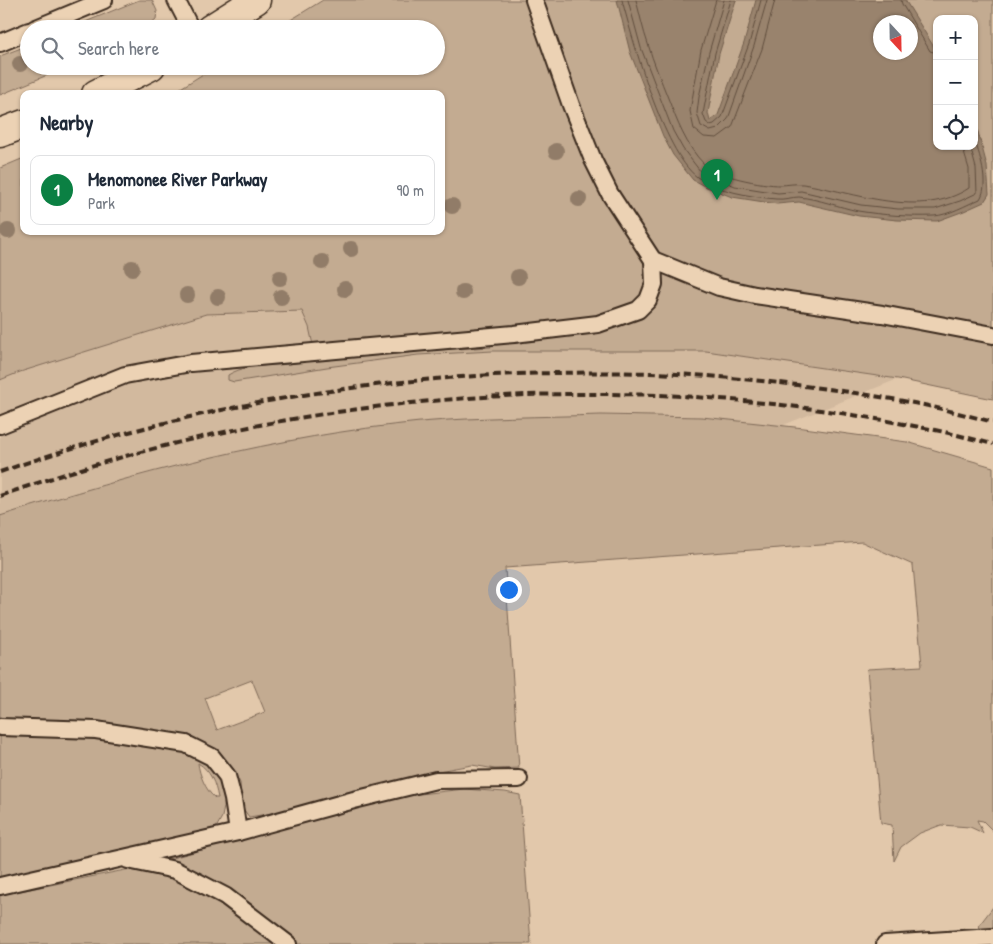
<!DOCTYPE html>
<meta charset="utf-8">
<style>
body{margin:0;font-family:"Patrick Hand",sans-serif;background:#f6f6f7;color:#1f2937}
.controls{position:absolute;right:15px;top:15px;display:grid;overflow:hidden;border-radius:10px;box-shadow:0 1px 4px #0004}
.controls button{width:45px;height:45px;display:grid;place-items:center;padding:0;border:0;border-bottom:1px solid #e0e1e3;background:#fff;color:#1f2937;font:25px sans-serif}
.compass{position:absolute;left:873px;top:15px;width:45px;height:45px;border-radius:50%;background:#fff;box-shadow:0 1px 4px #0004;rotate:158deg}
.you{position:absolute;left:508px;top:589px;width:18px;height:18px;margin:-12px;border:4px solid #fff;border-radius:50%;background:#1a73e8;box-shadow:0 0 0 8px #1a73e833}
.badge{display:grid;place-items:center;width:32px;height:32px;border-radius:50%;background:#0b8043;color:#fff;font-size:16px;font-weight:700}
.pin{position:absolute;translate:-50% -41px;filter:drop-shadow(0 1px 2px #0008)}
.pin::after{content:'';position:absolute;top:26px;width:18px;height:15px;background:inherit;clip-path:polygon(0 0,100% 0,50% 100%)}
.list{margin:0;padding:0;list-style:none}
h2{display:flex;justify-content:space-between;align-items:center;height:65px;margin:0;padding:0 20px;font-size:21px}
h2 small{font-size:16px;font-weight:400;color:#747a83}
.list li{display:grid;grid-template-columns:32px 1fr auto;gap:15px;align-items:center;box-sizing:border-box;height:70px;margin:0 10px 10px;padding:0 10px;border:1px solid #e0e1e3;border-radius:10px}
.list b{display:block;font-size:19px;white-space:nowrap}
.list p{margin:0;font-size:16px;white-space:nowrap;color:#747a83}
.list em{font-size:16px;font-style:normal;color:#747a83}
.icon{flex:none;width:28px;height:28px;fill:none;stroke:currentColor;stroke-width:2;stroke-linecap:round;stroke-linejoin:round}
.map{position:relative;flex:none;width:993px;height:944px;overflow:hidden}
.search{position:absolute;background:#fff;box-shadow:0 1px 4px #0004;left:20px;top:20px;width:425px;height:55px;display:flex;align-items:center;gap:12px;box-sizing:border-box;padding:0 18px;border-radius:28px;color:#747a83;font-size:19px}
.panel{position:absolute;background:#fff;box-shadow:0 1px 4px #0004;left:20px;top:90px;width:425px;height:145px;border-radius:10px}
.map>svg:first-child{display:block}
.built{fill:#d2b99e}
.green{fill:#c3ab91;stroke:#7f6a58;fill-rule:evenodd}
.water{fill:#99836d;stroke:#735f4d;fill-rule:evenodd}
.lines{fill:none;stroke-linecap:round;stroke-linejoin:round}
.shore{stroke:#614e3e;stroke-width:1}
.lane-casing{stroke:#3b2a1e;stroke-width:20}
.street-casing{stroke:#3b2a1e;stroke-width:31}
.lane{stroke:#ecd2b4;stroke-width:16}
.street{stroke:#ecd2b4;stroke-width:28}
.rail{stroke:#3b2a1e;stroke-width:4;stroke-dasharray:8 4;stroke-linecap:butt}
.tree{fill:#917c67}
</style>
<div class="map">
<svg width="993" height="944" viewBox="0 0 993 944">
<rect width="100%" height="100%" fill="#e2c8ab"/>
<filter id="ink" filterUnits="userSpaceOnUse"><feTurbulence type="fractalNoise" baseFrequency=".02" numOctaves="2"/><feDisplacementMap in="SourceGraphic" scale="10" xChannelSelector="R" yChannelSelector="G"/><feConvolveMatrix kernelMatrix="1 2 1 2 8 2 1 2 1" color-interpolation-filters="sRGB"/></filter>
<g filter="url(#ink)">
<!-- built -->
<path class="built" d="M302 311 309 327 313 345 482 330 706 351 898 379 781 426 702 417 601 415 331 434 239 451 138 475 0 516V380L20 372 206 314Z"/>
<!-- green -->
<g class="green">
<path d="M139 0H152L157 11 156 19 144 29H68Z"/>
<path d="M323 0H993V399L898 379 706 351H493L418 355 327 367 234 382 228 380V375C254 359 288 371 313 357L491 347 481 330 313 345 309 327 302 311 206 314 20 372 0 380V168L24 158V231H441V94H171L216 66H436V29H276ZM937 19H974V146H937ZM880 22H910V52H880Z"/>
<path d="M29 45V66H69L0 95V56Z"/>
<path d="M601 415 702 417 804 428 907 442 993 467V831L983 821 977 820 983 833 970 827 941 825 920 833 901 847 894 861 892 825 881 823 867 669 922 666 913 565 862 542 505 568 519 768 495 769 472 765 438 771 344 793 279 812 249 817 242 807 240 783 232 767 217 750 194 738 94 724 0 721V516C137 473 277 436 420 422 480 417 541 417 601 415ZM252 680 265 712 217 730 205 698Z"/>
<path d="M0 735 102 738 184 750 207 765 221 778 226 797 222 817 216 828 0 879ZM198 763C211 771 215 783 218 798H215C206 791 199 774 198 763Z"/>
<path d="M464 789 505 792 520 795 531 944H0V895L135 868 363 806 411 795Z"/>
<path d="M993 907V932L978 933 980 924Z"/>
</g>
<!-- water -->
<path class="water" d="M617 0H736L719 54 708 113 710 121 718 115 744 43 756 0H905L937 52V146H974V125L978 132 987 166 989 194 984 202 964 211 937 221 897 220 859 216 799 202 777 204 732 197 704 186 693 180 673 155 663 136 630 52ZM880 22H910V52H880Z"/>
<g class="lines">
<!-- shore -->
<g class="shore">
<path d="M622 0C633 41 663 151 697 177 716 191 753 197 776 199 784 200 792 197 799 197 819 199 839 207 858 211 882 215 910 217 934 216 949 215 966 205 980 199 990 184 979 153 974 138"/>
<path d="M628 0 641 48 673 131 683 149 700 171 735 186 778 193 801 191 861 205 898 209H935L960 201 977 193 976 168 970 146"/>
<path d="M636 0C640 15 643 30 648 44 653 62 661 80 668 98 677 121 686 146 704 164 716 176 763 185 780 185 787 185 795 183 803 184 854 192 921 220 969 188V169L962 146"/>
<path d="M716 0 701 50 690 111 694 129 704 137 717 138 732 127 762 49 775 0"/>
<path d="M724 0 709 52 699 97 697 113 701 126 710 131 718 129 728 119 754 46 767 0"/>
<path d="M731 0 715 53 706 98 703 114 706 122 710 125 714 124 722 117 749 44 761 0"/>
<path d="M901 0 902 4 930 51 937 53"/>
</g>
<defs>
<g id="lane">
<path d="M176 0 191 29"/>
<path d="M534 0 571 105 593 160 610 194 653 260 719 287 755 295 882 314 993 335"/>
<path d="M34 29 104 0"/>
<path d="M0 43 29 31"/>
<path d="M0 425 125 375 191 363 514 334 598 324 638 310 648 300 654 284 653 260"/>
<path d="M0 727 96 730 186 744 212 757 227 776 233 799 238 832"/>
<path d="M128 860 175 870 225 896 288 944"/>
<path d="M0 886 238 832 354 800 436 780 519 779"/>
<path d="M885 944 993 937"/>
</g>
<g id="street">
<path d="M210 29 256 0"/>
<path d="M96 94 151 66"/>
<path d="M0 133 24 124"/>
</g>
</defs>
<!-- lane casing -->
<use href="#lane" class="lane-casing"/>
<!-- street casing -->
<use href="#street" class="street-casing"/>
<!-- lane -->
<use href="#lane" class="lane"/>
<!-- street -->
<use href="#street" class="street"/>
<!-- rail -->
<g class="rail">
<path d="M0 472C178 409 367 376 556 373 607 372 658 372 708 376 780 382 854 391 924 405 947 410 970 416 993 422"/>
<path d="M0 496C182 430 378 396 571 394 617 394 663 394 708 398 778 403 850 413 919 427 944 431 968 438 993 444"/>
</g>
</g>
<!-- trees -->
<g class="tree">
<circle cx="20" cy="64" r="8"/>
<circle cx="556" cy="151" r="8"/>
<circle cx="579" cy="199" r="8"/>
<circle cx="452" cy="206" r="8"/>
<circle cx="8" cy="231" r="8"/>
<circle cx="351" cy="249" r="8"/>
<circle cx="322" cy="262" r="8"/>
<circle cx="132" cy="268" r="8"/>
<circle cx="518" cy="277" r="8"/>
<circle cx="280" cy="278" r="8"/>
<circle cx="345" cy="289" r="8"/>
<circle cx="463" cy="292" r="8"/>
<circle cx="187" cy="295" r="8"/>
<circle cx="218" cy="297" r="8"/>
<circle cx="281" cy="297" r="8"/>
</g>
</g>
</svg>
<div class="controls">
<button>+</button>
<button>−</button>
<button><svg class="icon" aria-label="locate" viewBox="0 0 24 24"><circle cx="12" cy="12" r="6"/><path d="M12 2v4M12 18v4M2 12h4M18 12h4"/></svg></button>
</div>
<svg class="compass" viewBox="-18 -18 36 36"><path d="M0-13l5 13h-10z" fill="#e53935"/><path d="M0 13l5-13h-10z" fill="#747a83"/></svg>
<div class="you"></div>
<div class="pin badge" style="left:717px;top:200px">1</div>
<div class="search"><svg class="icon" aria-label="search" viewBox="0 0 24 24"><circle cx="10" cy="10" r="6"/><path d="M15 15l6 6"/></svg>Search here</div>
<section class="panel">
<h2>Nearby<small></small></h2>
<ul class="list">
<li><span class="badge">1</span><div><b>Menomonee River Parkway</b><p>Park</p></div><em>90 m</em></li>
</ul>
</section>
</div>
